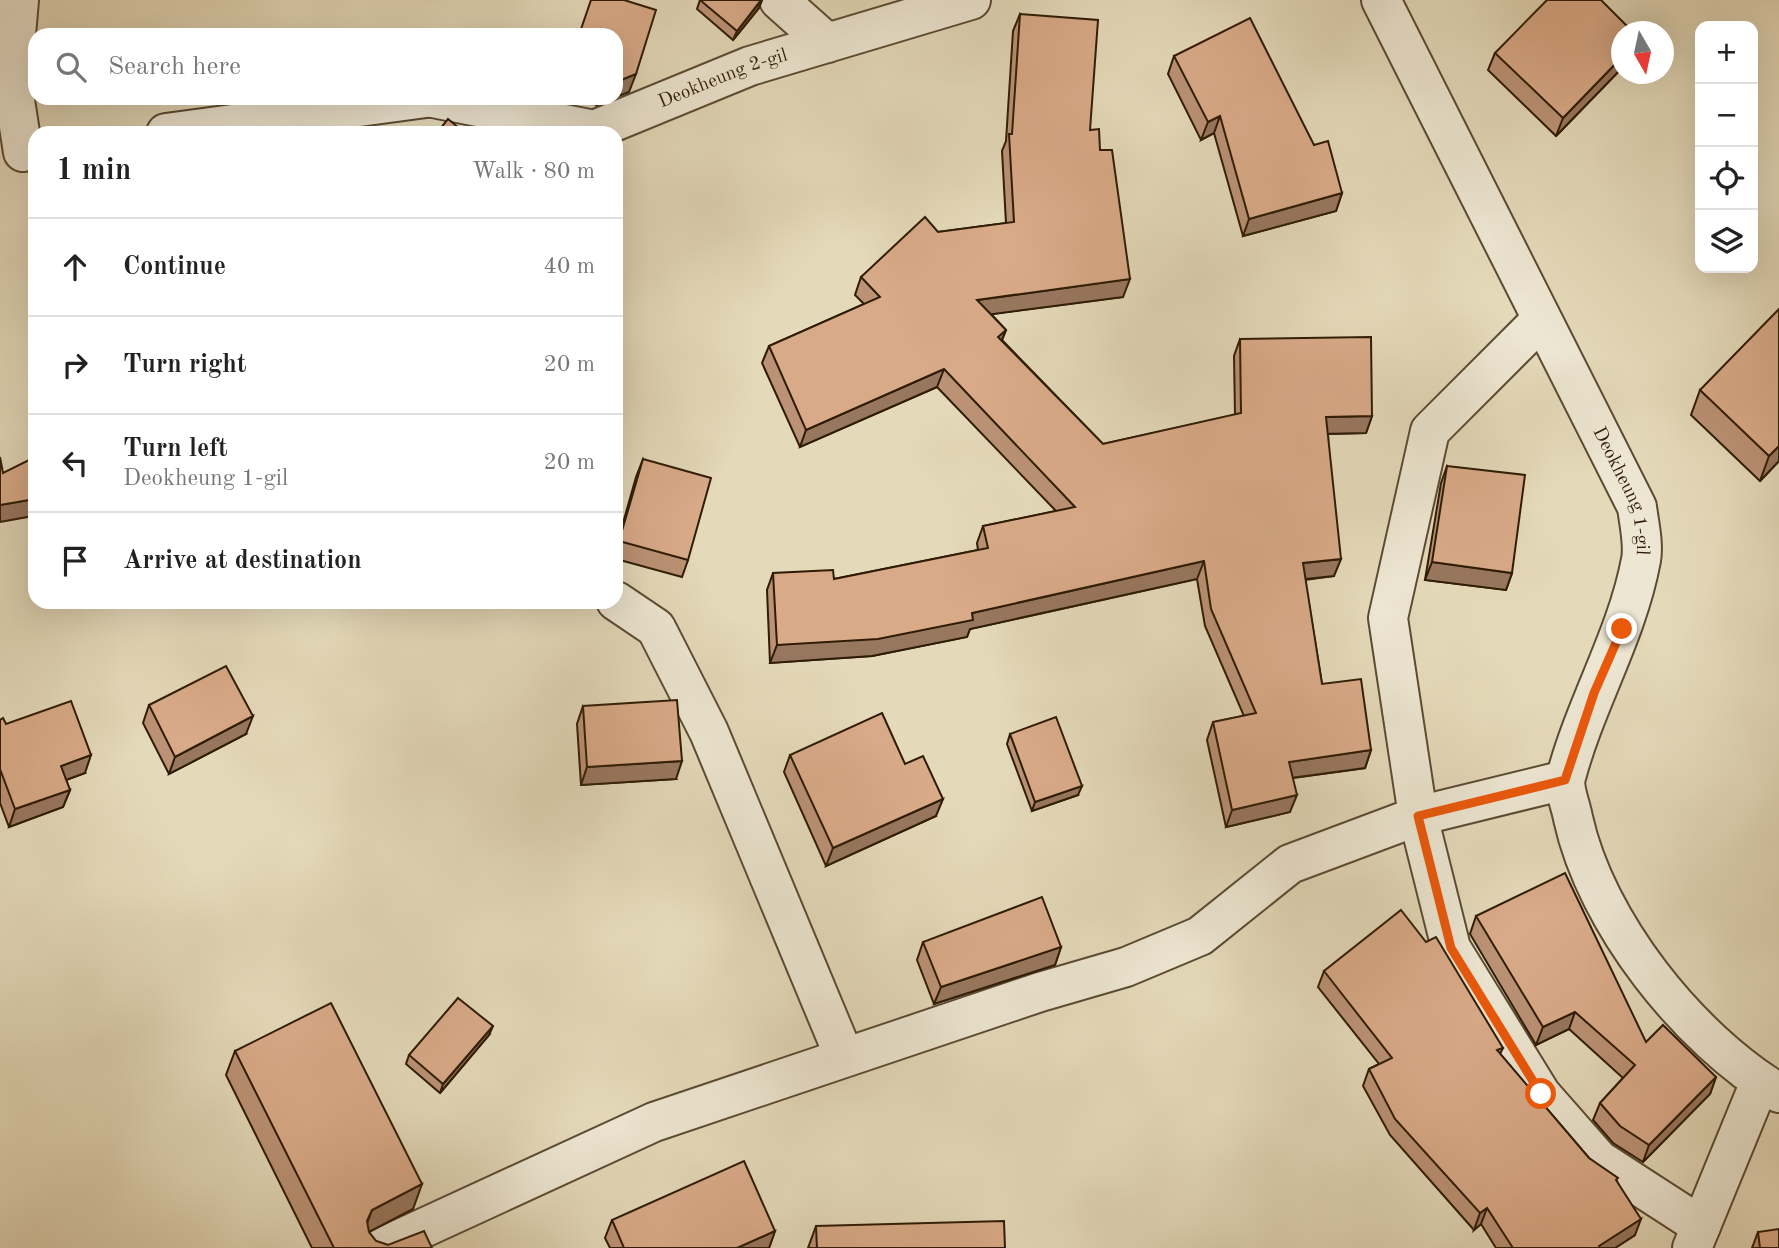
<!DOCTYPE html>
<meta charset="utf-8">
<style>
body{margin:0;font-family:"Old Standard TT",serif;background:#f6f6f6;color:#222}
.controls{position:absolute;right:21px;top:21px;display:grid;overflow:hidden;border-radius:14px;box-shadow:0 7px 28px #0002}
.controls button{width:63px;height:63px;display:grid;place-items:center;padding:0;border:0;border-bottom:2px solid #e0e0e0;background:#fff;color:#222;font:35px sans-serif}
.compass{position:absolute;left:1611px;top:21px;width:63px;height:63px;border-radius:50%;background:#fff;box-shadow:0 7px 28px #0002;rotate:171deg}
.stop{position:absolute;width:21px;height:21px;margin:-16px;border:5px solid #ea580c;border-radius:50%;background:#fff}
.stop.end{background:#ea580c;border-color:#fff;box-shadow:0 2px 7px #0008}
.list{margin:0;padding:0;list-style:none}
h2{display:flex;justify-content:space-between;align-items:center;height:91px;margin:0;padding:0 28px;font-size:30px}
h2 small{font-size:23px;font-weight:400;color:#767676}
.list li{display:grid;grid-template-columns:46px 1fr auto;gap:21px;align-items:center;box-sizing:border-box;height:98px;padding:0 28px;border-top:2px solid #e0e0e0}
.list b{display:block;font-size:26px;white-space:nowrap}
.list p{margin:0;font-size:23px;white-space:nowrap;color:#767676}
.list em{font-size:23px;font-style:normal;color:#767676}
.icon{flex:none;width:38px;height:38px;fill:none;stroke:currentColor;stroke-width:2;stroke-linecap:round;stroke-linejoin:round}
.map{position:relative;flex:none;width:1779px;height:1248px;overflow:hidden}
.search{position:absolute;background:#fff;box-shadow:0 7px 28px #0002;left:28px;top:28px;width:595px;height:77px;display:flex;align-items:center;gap:18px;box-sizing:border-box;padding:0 24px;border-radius:21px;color:#767676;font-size:26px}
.panel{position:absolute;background:#fff;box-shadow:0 7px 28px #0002;left:28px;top:126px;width:595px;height:483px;border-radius:21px}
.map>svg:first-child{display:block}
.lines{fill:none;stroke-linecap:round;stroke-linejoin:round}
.minor-casing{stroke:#5c4b33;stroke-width:42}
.minor{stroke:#ede6d2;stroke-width:38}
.wall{fill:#bb9275;stroke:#2f1c06;stroke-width:2}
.shaded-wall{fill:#98775f;stroke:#2f1c06;stroke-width:2}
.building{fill:#d9aa88;stroke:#2f1c06;stroke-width:2}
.route{stroke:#ea580c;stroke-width:9}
.labels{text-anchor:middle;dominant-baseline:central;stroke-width:7;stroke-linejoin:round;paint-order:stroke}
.street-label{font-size:19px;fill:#2f1c06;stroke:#ede6d2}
</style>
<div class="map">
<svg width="1779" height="1248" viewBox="0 0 1779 1248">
<rect width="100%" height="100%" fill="#e4d9b9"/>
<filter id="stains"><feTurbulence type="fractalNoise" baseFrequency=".00286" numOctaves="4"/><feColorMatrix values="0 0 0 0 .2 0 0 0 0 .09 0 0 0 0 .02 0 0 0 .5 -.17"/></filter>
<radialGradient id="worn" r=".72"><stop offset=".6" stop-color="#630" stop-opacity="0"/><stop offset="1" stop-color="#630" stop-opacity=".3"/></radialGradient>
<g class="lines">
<defs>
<g id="minor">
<path d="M19 0 12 81 23 152"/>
<path d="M779 0 827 43"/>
<path id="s1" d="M1381 0 1637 507C1639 523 1644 544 1641 560 1627 635 1586 702 1566 777 1563 788 1571 806 1573 818 1596 923 1688 1038 1779 1093"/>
<path id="s2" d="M433 98 594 130 750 66 971 0"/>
<path d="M166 133 426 98"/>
<path d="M1541 320 1430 431 1388 618 1418 816 1451 948 1541 1094 1599 1160 1701 1226"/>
<path d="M616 601 656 628 709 732 844 1056"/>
<path d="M380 1248 654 1122 1040 992 1126 967 1200 936 1290 864 1418 816 1565 780"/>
<path d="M1692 1248 1760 1082"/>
</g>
</defs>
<!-- minor casing -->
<use href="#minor" class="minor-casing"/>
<!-- minor -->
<use href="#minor" class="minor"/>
</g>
<!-- wall -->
<g class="wall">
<path d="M700 0H762L759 8 733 40 697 9Z"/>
<path d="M1020 14 1090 130 1100 150 1123 297 991 314 1006 330 1002 340 1103 444 1235 415 1234 356 1240 339 1372 416 1366 433 1328 434 1334 576 1305 580 1322 684 1371 750 1365 768 1293 778 1290 812 1226 827 1207 740 1213 722 1244 716 1205 626 1197 579 970 629 967 637 872 656 770 663 767 590 773 573 834 579 978 550 977 543 983 526 1056 511 937 387 800 447 762 363 769 346 864 304 855 295 861 277 938 232 1006 223 1002 151 1006 141 1013 31Z"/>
<path d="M1621 32V69L1556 136 1488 70 1495 53Z"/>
<path d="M1174 56 1314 145 1342 193 1336 211 1243 236 1214 133 1201 140 1168 74Z"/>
<path d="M574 98H614L597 105Z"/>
<path d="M1700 390 1779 461 1760 481 1691 415Z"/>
<path d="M643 459 688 560 682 577 616 559V548L636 477Z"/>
<path d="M1447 466 1512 573 1506 590 1425 580 1441 483Z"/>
<path d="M149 705 246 734 169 774 143 723Z"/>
<path d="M583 706 676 779 581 785 577 724Z"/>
<path d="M0 720 85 773 66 780 70 790 63 807 9 827 0 803Z"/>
<path d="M1010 734 1078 795 1032 811 1007 744Z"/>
<path d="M790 755 905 764 936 816 826 866 784 772Z"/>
<path d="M1476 916 1646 1042 1716 1077 1710 1094 1643 1162 1613 1143 1593 1120 1600 1103 1623 1078 1569 1029 1536 1045 1470 934Z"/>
<path d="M923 942 1061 947 1055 965 934 1004 917 960Z"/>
<path d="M1324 971 1503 1048 1500 1054 1589 1158 1617 1181 1635 1235 1615 1248H1496L1481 1224 1474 1230 1390 1135 1363 1086 1369 1069 1379 1064 1318 987Z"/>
<path d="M489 1035 440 1093 406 1064 409 1055Z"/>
<path d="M235 1051 413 1209 369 1232 376 1241 388 1245 432 1248H312L226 1075Z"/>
<path d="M612 1220 775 1231 769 1248H610L605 1238Z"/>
<path d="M816 1226 1005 1248H808Z"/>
<path d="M1758 1232 1779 1248H1752Z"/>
</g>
<!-- shaded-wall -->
<g class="shaded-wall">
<path d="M762 0 759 8 733 40 737 31Z"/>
<path d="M1621 58V69L1556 136 1563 118Z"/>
<path d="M636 74 629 92 616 97V82Z"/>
<path d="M600 98H614L597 105Z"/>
<path d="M1220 116 1214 133 1201 140 1208 122Z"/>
<path d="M1342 193 1336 211 1243 236 1249 219Z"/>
<path d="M1130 279 1123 297 971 317 977 300Z"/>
<path d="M1006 330 999 347 998 337Z"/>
<path d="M944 369 937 387 800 447 806 430Z"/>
<path d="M1372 416 1366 433 1320 434 1326 417Z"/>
<path d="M1779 446V461L1760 481 1769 456Z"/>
<path d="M35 499V512L33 516 0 522V505Z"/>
<path d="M1341 559 1334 576 1296 580 1303 563Z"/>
<path d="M1204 561 1197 579 970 629 967 637 872 656 770 663 777 645 972 613Z"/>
<path d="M1432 562 1512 573 1506 590 1425 580Z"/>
<path d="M253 716 246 734 169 774 175 757Z"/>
<path d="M1371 750 1365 768 1283 779 1289 762Z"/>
<path d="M91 755 85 773 55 784 61 766Z"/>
<path d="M682 761 676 779 581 785 587 767Z"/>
<path d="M1082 786 1078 795 1032 811 1035 802Z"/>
<path d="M70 790 63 807 9 827 15 809Z"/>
<path d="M1297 795 1290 812 1226 827 1232 810Z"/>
<path d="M943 799 936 816 826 866 833 848Z"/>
<path d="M1061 947 1055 965 934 1004 941 987Z"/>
<path d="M1575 1012 1569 1029 1536 1045 1543 1027Z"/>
<path d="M493 1026 489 1035 440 1093 443 1084Z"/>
<path d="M1716 1077 1710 1094 1643 1162 1649 1145Z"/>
<path d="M422 1184 413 1209 363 1235 372 1210Z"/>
<path d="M1487 1208 1481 1224 1474 1230 1480 1213Z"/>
<path d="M1641 1219 1635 1235 1615 1248H1598L1599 1246Z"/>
<path d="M775 1231 769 1248H737Z"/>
</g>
<!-- building -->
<g class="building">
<path d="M591 0H624L656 10 636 74 616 82V35H579Z"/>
<path d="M700 0H761L737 31Z"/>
<path d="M1547 0H1601L1633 32H1621V58L1563 118 1495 53Z"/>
<path d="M1020 14 1098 20 1090 130 1099 129 1100 150H1112L1130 279 977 300 1006 330 998 337 1103 444 1241 413 1240 339 1371 337 1372 416 1326 417 1341 559 1303 563 1322 684 1361 679 1371 750 1289 762 1297 795 1232 810 1213 722 1256 713 1211 609 1204 561 972 613 973 620 878 639 777 645 773 573 833 570 834 579 988 548 983 526 1075 507 944 369 806 430 769 346 880 297 861 277 925 217 938 232 1014 222 1009 134H1012Z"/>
<path d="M1250 18 1314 145 1328 141 1342 193 1249 219 1220 116 1208 122 1174 56Z"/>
<path d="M448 119 465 133H437Z"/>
<path d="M1779 309V446L1769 456 1700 390Z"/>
<path d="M0 457 3 473 35 457V499L0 505Z"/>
<path d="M643 459 711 478 688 560 619 541Z"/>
<path d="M1447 466 1525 475 1512 573 1432 562Z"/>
<path d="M226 666 253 716 175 757 149 705Z"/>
<path d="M677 700 682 761 587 767 583 706Z"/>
<path d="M71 701 91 755 61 766 70 790 15 809 0 769V720L3 718 6 724Z"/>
<path d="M882 713 905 764 923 756 943 799 833 848 790 755Z"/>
<path d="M1056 717 1082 786 1035 802 1010 734Z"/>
<path d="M1565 873 1646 1042 1663 1025 1716 1077 1649 1145 1620 1126 1600 1103 1635 1065 1575 1012 1543 1027 1476 916Z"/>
<path d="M1042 897 1061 947 941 987 923 942Z"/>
<path d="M1401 910 1426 942 1436 937 1503 1048 1497 1050 1589 1158 1618 1178 1616 1180 1641 1219 1599 1246 1600 1248H1513L1487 1208 1480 1213 1395 1119 1369 1069 1392 1058 1324 971Z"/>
<path d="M458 998 493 1026 443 1084 409 1055Z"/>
<path d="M331 1003 422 1184 372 1210 367 1221 369 1232 376 1241 388 1245 424 1231 432 1248H334L235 1051Z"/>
<path d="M744 1161 775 1231 737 1248H624L612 1220Z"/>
<path d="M1004 1221 1005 1248H817L816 1226Z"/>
<path d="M1779 1229V1248H1760L1758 1232Z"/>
</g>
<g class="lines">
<!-- route -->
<path class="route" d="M1541 1094 1451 948 1418 816 1565 780 1594 693 1622 629"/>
</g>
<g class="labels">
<!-- street labels -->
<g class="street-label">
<text stroke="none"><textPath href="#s2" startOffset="303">Deokheung 2-gil</textPath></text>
<text stroke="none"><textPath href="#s1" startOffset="548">Deokheung 1-gil</textPath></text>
</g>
</g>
<rect width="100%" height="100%" filter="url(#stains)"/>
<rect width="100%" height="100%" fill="url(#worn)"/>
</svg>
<div class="controls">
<button>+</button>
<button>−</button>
<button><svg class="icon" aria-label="locate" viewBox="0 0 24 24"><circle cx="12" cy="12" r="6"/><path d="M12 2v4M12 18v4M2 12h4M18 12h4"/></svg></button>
<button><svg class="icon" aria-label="layers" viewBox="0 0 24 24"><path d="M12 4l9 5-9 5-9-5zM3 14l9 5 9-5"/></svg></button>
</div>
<svg class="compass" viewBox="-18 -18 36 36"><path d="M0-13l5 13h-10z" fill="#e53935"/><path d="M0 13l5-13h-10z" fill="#767676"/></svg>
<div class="stop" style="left:1541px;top:1094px"></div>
<div class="stop end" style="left:1622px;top:629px"></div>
<div class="search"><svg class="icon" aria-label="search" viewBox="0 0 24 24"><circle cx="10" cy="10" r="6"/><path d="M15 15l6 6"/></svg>Search here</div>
<section class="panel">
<h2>1 min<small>Walk · 80 m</small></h2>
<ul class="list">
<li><svg class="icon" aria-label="ahead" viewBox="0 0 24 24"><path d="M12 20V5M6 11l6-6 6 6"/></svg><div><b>Continue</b></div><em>40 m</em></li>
<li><svg class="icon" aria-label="right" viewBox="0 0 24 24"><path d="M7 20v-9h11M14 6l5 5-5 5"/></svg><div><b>Turn right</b></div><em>20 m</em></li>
<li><svg class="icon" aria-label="left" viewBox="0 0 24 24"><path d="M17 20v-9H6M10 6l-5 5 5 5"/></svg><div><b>Turn left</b><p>Deokheung 1-gil</p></div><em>20 m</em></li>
<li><svg class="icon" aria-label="arrive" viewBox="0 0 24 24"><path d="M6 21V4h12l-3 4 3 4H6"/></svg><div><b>Arrive at destination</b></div></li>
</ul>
</section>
</div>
